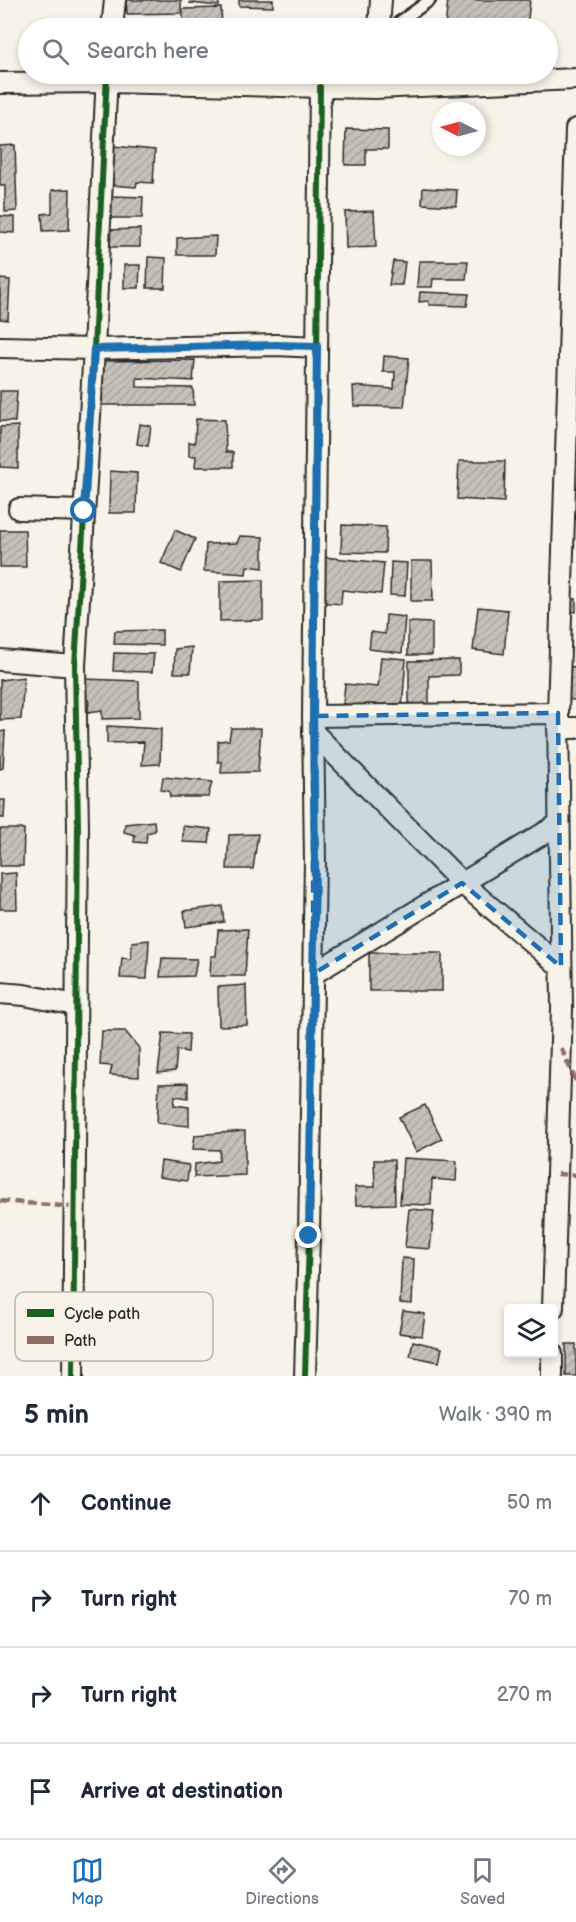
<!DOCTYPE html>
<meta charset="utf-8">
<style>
body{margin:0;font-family:"Balsamiq Sans",sans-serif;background:#f6f6f7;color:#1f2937}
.controls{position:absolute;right:18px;bottom:18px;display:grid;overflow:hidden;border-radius:6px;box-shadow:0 3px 9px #0003}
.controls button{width:54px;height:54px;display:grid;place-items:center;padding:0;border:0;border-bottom:2px solid #e0e1e3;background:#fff;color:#1f2937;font:30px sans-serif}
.compass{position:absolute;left:432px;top:102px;width:54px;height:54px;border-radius:50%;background:#fff;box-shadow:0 3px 9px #0003;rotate:276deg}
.stop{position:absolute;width:18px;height:18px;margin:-14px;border:4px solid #1f6fb2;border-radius:50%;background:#fff}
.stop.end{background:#1f6fb2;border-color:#fff;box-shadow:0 2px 6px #0008}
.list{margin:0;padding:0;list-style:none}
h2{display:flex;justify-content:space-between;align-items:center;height:78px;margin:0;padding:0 24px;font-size:26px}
h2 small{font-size:20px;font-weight:400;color:#747a83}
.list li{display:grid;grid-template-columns:39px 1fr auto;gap:18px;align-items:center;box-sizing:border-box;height:96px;padding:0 24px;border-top:2px solid #e0e1e3}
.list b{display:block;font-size:22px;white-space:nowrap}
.list em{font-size:20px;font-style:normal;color:#747a83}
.icon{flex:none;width:33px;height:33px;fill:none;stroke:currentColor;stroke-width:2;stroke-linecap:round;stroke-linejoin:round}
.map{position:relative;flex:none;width:576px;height:1376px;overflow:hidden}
.search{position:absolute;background:#fff;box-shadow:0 3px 9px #0003;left:18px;right:18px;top:18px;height:66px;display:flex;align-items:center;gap:15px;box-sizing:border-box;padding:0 21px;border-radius:33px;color:#747a83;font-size:22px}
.sheet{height:462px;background:#fff}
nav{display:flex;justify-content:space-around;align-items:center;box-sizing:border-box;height:84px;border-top:2px solid #e0e1e3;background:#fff;font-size:16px;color:#747a83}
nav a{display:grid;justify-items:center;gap:3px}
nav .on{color:#1f6fb2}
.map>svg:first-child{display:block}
.building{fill:url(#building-hatch);stroke:#2b2b2b;stroke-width:1.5}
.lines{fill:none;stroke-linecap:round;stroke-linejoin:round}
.service-casing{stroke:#2b2b2b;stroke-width:15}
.minor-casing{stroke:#2b2b2b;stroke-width:24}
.service{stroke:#f7f3e8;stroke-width:10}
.minor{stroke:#f7f3e8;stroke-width:20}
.quiet{stroke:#8d6e63;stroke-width:4.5;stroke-dasharray:9 4.5;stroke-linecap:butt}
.cycleway-casing{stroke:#f7f3e8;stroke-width:10}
.cycleway{stroke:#1b5e20;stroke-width:6}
.route{stroke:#1f6fb2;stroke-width:8}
.marked{fill:#1f6fb2;fill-opacity:0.2;stroke:#1f6fb2;stroke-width:4.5;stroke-dasharray:12 8;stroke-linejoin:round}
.key{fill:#f7f3e8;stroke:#bab7af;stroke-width:1.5}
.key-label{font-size:16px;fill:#2b2b2b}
</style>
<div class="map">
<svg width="576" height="1376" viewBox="0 0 576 1376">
<defs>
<pattern id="building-hatch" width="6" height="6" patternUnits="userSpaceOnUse" patternTransform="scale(1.5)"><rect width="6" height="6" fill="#c4c1b9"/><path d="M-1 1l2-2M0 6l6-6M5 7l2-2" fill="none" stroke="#a9a69f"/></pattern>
</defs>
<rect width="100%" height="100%" fill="#f7f3e8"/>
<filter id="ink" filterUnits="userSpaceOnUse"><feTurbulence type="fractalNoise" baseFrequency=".0167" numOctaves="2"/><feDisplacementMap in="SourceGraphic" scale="12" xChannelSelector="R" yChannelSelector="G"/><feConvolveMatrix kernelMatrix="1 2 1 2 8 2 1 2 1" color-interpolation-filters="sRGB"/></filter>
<g filter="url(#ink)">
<!-- building -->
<g class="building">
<path d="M126 0H181V13L127 14Z"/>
<path d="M191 0H219V6L190 3Z"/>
<path d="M239 0H273V7L239 6Z"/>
<path d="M448 0H530L527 28H445Z"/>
<path d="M221 8 222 28H183V9Z"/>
<path d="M346 129 388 130V149H366V165H345Z"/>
<path d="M15 145 17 211 5 212V186H0V146Z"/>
<path d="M113 146 155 150 153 183 137 182 136 187 110 185Z"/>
<path d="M423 188 457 190 456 206 422 204Z"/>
<path d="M70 189 69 230 43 231 42 214 52 213V190Z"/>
<path d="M111 196 143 197 142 218H111Z"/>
<path d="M374 211 376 247 346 248 345 212Z"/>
<path d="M0 216 15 217V233L0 232Z"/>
<path d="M140 229V247H106V230Z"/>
<path d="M216 236 215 255H177V238Z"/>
<path d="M148 257 166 258 165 288H147Z"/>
<path d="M393 261 405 262 402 285H389Z"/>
<path d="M419 261H468L466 279H433L432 287H417Z"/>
<path d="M124 265H140L139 288H124Z"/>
<path d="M0 279 10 280 8 320 0 319Z"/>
<path d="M420 292 469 294 467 306 430 305 428 301 419 302Z"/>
<path d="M384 356 409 358 404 407 354 406 353 386 394 389 395 372H383Z"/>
<path d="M195 360 193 381 137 378V387L193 388 194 405H99L100 361Z"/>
<path d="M0 391H17L15 422 0 421Z"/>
<path d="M196 419 225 420 226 452H233V467H195L196 456H189V442L195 443Z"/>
<path d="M140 424 151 426 148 446 137 444Z"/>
<path d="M18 426V468L0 467V427Z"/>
<path d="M459 461H505L504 502 457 499Z"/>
<path d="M110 471 137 473 136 513H109Z"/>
<path d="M342 525 386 527 385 553 341 552Z"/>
<path d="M0 530H25L26 567H0Z"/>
<path d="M175 530 195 539 181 572 161 563Z"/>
<path d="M240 536 263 537V568L247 566 246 574 204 571 206 544 237 543Z"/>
<path d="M313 556 384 563 381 594 342 590 341 604 308 601Z"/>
<path d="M411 561H432L433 601H411Z"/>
<path d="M391 562 407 563 405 596 390 595Z"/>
<path d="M263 580V620L220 621V581Z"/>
<path d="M570 598 576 599V612L569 611Z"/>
<path d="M478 607 508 610 504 654 473 650Z"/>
<path d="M386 615 405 617 402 653 369 649 371 632 385 634Z"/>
<path d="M408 622 432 623V655H408Z"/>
<path d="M162 630V645L114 644 115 631Z"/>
<path d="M192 647 190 673H174L175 649Z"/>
<path d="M114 653 154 654 152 672 113 671Z"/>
<path d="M381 657 406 659 402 708 343 704 345 684 378 687Z"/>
<path d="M459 660V675L429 676V705L409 706V661Z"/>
<path d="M563 666 576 667V700L560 699Z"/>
<path d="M24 677 21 719 0 720V680Z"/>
<path d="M83 679 139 681V718L102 719V710L88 712 89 700 81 698Z"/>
<path d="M107 726 161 729 160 764 142 765 144 742 107 743Z"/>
<path d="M231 728H261L258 772 221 773 222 762H218V741L229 740Z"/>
<path d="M5 731 3 768 0 769V732Z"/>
<path d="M163 777 212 782 208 797H170L169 791 161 790Z"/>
<path d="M0 800H5L4 818H0Z"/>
<path d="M154 821 155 831 147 833 146 843 134 842 135 835 124 832 125 824Z"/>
<path d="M183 826 211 829 209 843 183 842Z"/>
<path d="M0 829H24L23 866H0Z"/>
<path d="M258 834 253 869H227L229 835Z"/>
<path d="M16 873 17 909H0V874Z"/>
<path d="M222 906 224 922 186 927 184 911Z"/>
<path d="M248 929 245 976H210L211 956H216L218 930Z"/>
<path d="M149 940 147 979 120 978 122 958 131 959 132 942Z"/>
<rect x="369" y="953" width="73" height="38"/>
<path d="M162 958 197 959 194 976 160 977Z"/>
<path d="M246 985 247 1025 219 1026 218 987Z"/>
<path d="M102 1031H125L139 1048V1077L110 1075 112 1066 100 1065Z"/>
<path d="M163 1033 189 1034 188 1052 177 1050 175 1071 158 1073Z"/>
<path d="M188 1083V1098L175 1096 174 1105 189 1107V1126L157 1123 159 1084Z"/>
<path d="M425 1105 442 1139 416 1152 399 1117Z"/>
<path d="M245 1131V1175L194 1177 195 1164 219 1161 220 1150 193 1149 195 1135Z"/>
<path d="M403 1158 457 1161 456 1181 432 1179 431 1205 400 1204Z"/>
<path d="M374 1160H394L395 1204 356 1205 355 1187H375Z"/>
<path d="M161 1161 189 1165 187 1181 159 1177Z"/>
<path d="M409 1209 434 1211 430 1249 405 1247Z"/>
<path d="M402 1258 414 1259 412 1304 400 1303Z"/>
<path d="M403 1311 425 1314 422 1336 399 1333Z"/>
<path d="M413 1341 442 1348 439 1362 410 1356Z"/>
<rect x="566" y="1344" width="10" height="32"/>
</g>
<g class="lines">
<defs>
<path id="service" d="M391 28 430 0"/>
<g id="minor">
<path d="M112 28 115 0"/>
<path d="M379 28 381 0"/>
<path d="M0 83 106 82 375 88 576 79"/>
<path d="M0 347 94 349 276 345 317 347"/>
<path d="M19 509 84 511"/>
<path d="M0 660 75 666"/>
<path d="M313 716 558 713"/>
<path d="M558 728H576"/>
<path d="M313 732 462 883 561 967"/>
<path d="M313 974 559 824"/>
<path d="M0 993 24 995 76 1005"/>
<path d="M553 1308 562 1008 558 713 576 129"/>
<path d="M552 1354V1376"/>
<path d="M73 1376 78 827 75 666 94 349 107 74"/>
<path d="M305 1376 309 1236 315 861 313 716 320 87"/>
</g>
</defs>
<!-- service casing -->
<use href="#service" class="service-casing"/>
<!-- minor casing -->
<use href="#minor" class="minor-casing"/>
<!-- service -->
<use href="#service" class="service"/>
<!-- minor -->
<use href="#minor" class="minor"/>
<!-- quiet -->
<g class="quiet">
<path d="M561 1048 576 1081"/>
<path d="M557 1174 576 1175"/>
<path d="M0 1201 75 1207"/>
</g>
<defs>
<g id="cycleway">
<path d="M73 1376 78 827 75 666 94 349 107 74"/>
<path d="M305 1376 309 1236 315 861 313 716 320 87"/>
</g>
</defs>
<!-- cycleway casing -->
<use href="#cycleway" class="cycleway-casing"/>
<!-- cycleway -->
<use href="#cycleway" class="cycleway"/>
</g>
</g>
<g class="lines" filter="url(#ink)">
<!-- route -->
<path class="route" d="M84 511 94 349 276 345 317 346 313 716 315 861 309 1236"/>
</g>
<!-- marked area -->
<path class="marked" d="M558 713 561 967 462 883 313 974V716Z"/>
<!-- legend -->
<rect x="15" y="1292" width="198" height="69" rx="9" class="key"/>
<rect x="27" y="1309" width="27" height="8" fill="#1b5e20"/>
<rect x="27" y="1336" width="27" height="8" fill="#8d6e63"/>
<g class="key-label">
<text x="64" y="1319">Cycle path</text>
<text x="64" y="1346">Path</text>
</g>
</svg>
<div class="controls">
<button><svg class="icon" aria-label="layers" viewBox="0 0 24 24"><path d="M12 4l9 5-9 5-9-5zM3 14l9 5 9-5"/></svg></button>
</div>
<svg class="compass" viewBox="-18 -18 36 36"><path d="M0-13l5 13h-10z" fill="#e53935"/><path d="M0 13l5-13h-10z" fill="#747a83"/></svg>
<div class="stop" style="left:84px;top:511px"></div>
<div class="stop end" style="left:309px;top:1236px"></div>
<div class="search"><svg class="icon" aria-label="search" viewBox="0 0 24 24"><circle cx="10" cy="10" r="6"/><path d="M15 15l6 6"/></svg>Search here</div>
</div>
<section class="sheet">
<h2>5 min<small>Walk · 390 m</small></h2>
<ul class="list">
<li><svg class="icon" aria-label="ahead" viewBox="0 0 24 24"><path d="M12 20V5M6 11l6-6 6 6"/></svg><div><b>Continue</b></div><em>50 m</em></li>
<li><svg class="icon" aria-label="right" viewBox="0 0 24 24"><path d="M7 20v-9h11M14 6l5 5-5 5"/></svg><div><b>Turn right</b></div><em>70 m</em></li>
<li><svg class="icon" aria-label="right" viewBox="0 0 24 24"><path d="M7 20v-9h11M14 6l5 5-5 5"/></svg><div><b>Turn right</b></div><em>270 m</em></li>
<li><svg class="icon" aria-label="arrive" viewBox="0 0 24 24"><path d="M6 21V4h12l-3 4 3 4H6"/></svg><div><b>Arrive at destination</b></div></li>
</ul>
</section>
<nav>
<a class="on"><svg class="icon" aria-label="map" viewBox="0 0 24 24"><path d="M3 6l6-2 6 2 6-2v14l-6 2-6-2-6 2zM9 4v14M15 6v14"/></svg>Map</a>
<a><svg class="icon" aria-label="directions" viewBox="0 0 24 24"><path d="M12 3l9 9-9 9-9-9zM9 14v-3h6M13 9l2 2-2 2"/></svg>Directions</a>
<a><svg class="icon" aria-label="saved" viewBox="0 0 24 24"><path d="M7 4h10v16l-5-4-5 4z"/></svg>Saved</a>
</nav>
